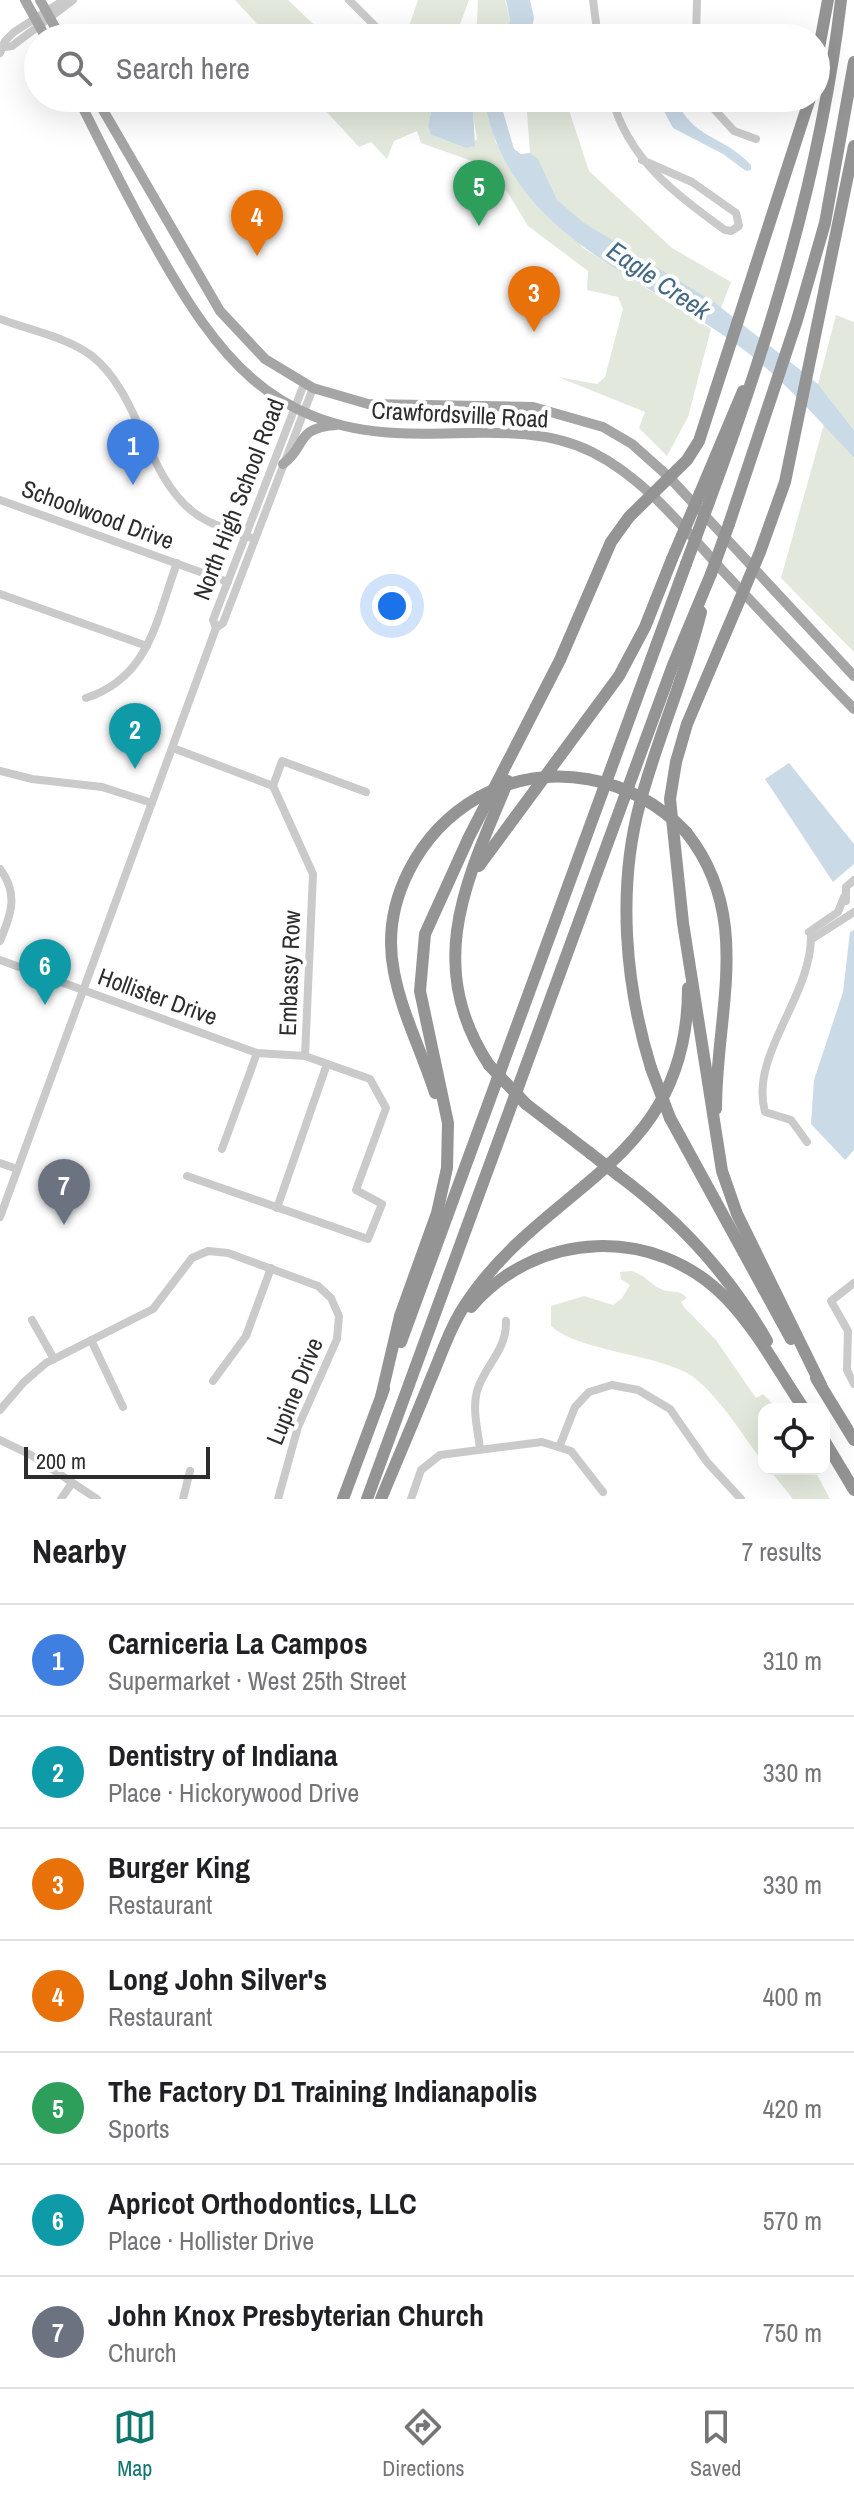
<!DOCTYPE html>
<meta charset="utf-8">
<style>
body{margin:0;font-family:"Archivo Narrow",sans-serif;background:#f2f2f2;color:#202124}
.controls{position:absolute;right:24px;bottom:24px;display:grid;overflow:hidden;border-radius:16px;box-shadow:0 8px 32px #0002}
.controls button{width:72px;height:72px;display:grid;place-items:center;padding:0;border:0;border-bottom:2px solid #e0e0e0;background:#fff;color:#202124;font:40px sans-serif}
.scale{position:absolute;left:24px;bottom:20px;width:186px;box-sizing:border-box;padding-left:8px;border:4px solid #2d2d2d;border-top:0;font-size:22px;line-height:28px;white-space:nowrap;color:#2d2d2d;-webkit-text-stroke:6px #fff;paint-order:stroke}
.you{position:absolute;left:392px;top:606px;width:28px;height:28px;margin:-20px;border:6px solid #fff;border-radius:50%;background:#1a73e8;box-shadow:0 0 0 12px #1a73e833}
.badge{display:grid;place-items:center;width:52px;height:52px;border-radius:50%;background:#0f766e;color:#fff;font-size:26px;font-weight:700}
.pin{position:absolute;translate:-50% -66px;filter:drop-shadow(0 2px 4px #0008)}
.pin::after{content:'';position:absolute;top:42px;width:28px;height:24px;background:inherit;clip-path:polygon(0 0,100% 0,50% 100%)}
.list{margin:0;padding:0;list-style:none}
h2{display:flex;justify-content:space-between;align-items:center;height:104px;margin:0;padding:0 32px;font-size:34px}
h2 small{font-size:26px;font-weight:400;color:#757577}
.list li{display:grid;grid-template-columns:52px 1fr auto;gap:24px;align-items:center;box-sizing:border-box;height:112px;padding:0 32px;border-top:2px solid #e0e0e0}
.list b{display:block;font-size:30px;white-space:nowrap}
.list p{margin:0;font-size:26px;white-space:nowrap;color:#757577}
.list em{font-size:26px;font-style:normal;color:#757577}
.icon{flex:none;width:44px;height:44px;fill:none;stroke:currentColor;stroke-width:2;stroke-linecap:round;stroke-linejoin:round}
.map{position:relative;flex:none;width:854px;height:1499px;overflow:hidden}
.search{position:absolute;background:#fff;box-shadow:0 8px 32px #0002;left:24px;right:24px;top:24px;height:88px;display:flex;align-items:center;gap:20px;box-sizing:border-box;padding:0 28px;border-radius:44px;color:#757577;font-size:30px}
.sheet{height:888px;background:#fff}
nav{display:flex;justify-content:space-around;align-items:center;box-sizing:border-box;height:112px;border-top:2px solid #e0e0e0;background:#fff;font-size:22px;color:#757577}
nav a{display:grid;justify-items:center;gap:4px}
nav .on{color:#0f766e}
.map>svg:first-child{display:block}
.green{fill:#e2e9dc}
.water{fill:#cadae7}
.lines{fill:none;stroke-linecap:round;stroke-linejoin:round}
.minor{stroke:#cacaca;stroke-width:8}
.major{stroke:#a5a5a5;stroke-width:10}
.highway{stroke:#949494;stroke-width:12}
.highway-bridge{stroke:#949494;stroke-width:12}
.labels{text-anchor:middle;dominant-baseline:central;stroke-width:8;stroke-linejoin:round;paint-order:stroke}
.street-label{font-size:24px;fill:#2d2d2d;stroke:#fff}
.water-label{font-size:26px;font-style:italic;fill:#446986;stroke:#fff}
</style>
<div class="map">
<svg width="854" height="1499" viewBox="0 0 854 1499">
<rect width="100%" height="100%" fill="#fff"/>
<!-- green -->
<g class="green">
<path d="M235 0H288L328 38H270Z"/>
<path d="M418 0H469L455 38H405Z"/>
<path d="M478 0H505L510 20 505 38H476Z"/>
<path d="M314 98H434L428 126 431 135 466 148 477 139 470 98H484L496 143 583 248 711 329 688 417 667 456 639 428 645 412 558 377 597 384 605 377 623 309 618 297 587 290 588 271 528 226 497 175 482 170 466 179 472 161 421 143 417 131 394 141 387 159 371 142 359 147Z"/>
<path d="M526 98H565L589 171 672 248 731 282 721 308C669 271 602 249 558 201 546 187 545 166 530 153Z"/>
<path d="M836 315 854 322V430L818 384Z"/>
<path d="M824 424 854 458V652L781 578Z"/>
<path d="M631 1271C645 1274 649 1284 661 1289 671 1294 678 1288 687 1298L681 1302 684 1307 716 1340 756 1398 763 1394 778 1409H764V1463C743 1437 715 1389 687 1373 649 1353 579 1351 551 1326V1306L584 1296 613 1305 622 1298 630 1285 621 1279 620 1272Z"/>
<path d="M769 1469H814L830 1499H793Z"/>
</g>
<!-- water -->
<g class="water">
<path d="M506 0H530L534 18 530 38H505L510 20Z"/>
<path d="M434 98H466L473 112 475 146 466 148 431 135 428 126Z"/>
<path d="M484 98H499L514 149 521 154 530 153 538 159 557 200 584 223 714 302 818 384 854 430V458C815 416 775 370 726 337 628 270 507 230 484 98Z"/>
<path d="M657 98H675C693 140 722 134 751 165V170L746 171 723 154 673 128Z"/>
<path d="M789 763 854 844V864L833 882 765 779Z"/>
<path d="M854 930V1150L845 1160 811 1124 814 1080 843 992 850 932Z"/>
</g>
<g class="lines">
<!-- minor -->
<g class="minor">
<path d="M349 0 387 38"/>
<path d="M593 0 598 38"/>
<path d="M696 38 697 0"/>
<path d="M5 47 12 46 73 0"/>
<path d="M0 53 5 41 14 32 64 0"/>
<path d="M612 98C628 159 676 195 725 230L731 231 739 226 736 213 692 182 642 160"/>
<path d="M704 98 734 131 756 139"/>
<path d="M0 319C29 330 67 337 92 356 140 394 146 475 192 511 210 526 233 530 254 539"/>
<path d="M0 500 228 582"/>
<path d="M0 594 147 646"/>
<path d="M216 628 213 620 304 384"/>
<path d="M86 698C150 677 156 620 177 563"/>
<path d="M173 748 273 786"/>
<path d="M0 771 32 779 102 787 152 803"/>
<path d="M0 869C19 894 11 915 0 941"/>
<path d="M846 901V887L854 880"/>
<path d="M809 932 838 912 844 897"/>
<path d="M812 939 854 912"/>
<path d="M0 960 257 1053 305 1056 370 1079 386 1108 356 1190 382 1204 368 1239 187 1176"/>
<path d="M305 1056 313 874 273 786 282 761 366 792"/>
<path d="M807 1142 791 1120 765 1112C749 1055 812 997 811 935"/>
<path d="M222 1149 257 1053"/>
<path d="M0 1163 17 1169"/>
<path d="M277 1208 327 1064"/>
<path d="M0 1217 216 628 223 623 313 388"/>
<path d="M854 1283 831 1301 848 1331 847 1370 854 1384"/>
<path d="M32 1320 54 1359"/>
<path d="M91 1340 123 1407"/>
<path d="M213 1381 246 1336 271 1268"/>
<path d="M0 1410 24 1382 46 1363 153 1309 192 1258 208 1251 228 1253 318 1286 331 1298 339 1316 337 1339 298 1427 278 1499"/>
<path d="M0 1440 31 1455 97 1499"/>
<path d="M560 1445 575 1407 589 1392 612 1385 638 1390 670 1409 707 1462 741 1499"/>
<path d="M480 1449C478 1431 472 1409 477 1391 485 1365 507 1350 506 1321"/>
<path d="M61 1499 72 1483"/>
<path d="M183 1499 190 1471"/>
<path d="M411 1499 421 1470 440 1455 542 1442 571 1451 603 1492"/>
</g>
<!-- major -->
<g class="major">
<path d="M25 0 46 38"/>
<path d="M40 0 61 38"/>
<path d="M78 98C104 150 130 203 159 253 216 353 270 427 396 433 461 437 532 422 592 452 644 478 683 527 721 569 765 616 809 663 854 709"/>
<path d="M96 98 220 311 265 359 313 388 368 404 533 407 603 427 632 444 669 477 854 676"/>
<path d="M283 464C307 447 294 428 336 425"/>
</g>
<!-- highway -->
<g class="highway">
<path d="M816 64 828 0"/>
<path d="M700 493 743 391"/>
<path d="M709 502C769 340 821 173 841 0"/>
<path d="M729 524 797 320 825 223 854 62"/>
<path d="M686 832C754 917 716 1011 716 1109"/>
<path d="M479 866 619 676 645 627 672 559"/>
<path d="M489 1065C423 964 467 879 508 781"/>
<path d="M651 1068C625 984 617 889 640 803 657 739 685 677 701 612"/>
<path d="M435 1093C422 1052 402 1014 394 972 380 902 419 831 479 797"/>
<path d="M526 1104 590 1153"/>
<path d="M670 1118 791 1339"/>
<path d="M618 1175C680 1221 729 1274 767 1341"/>
<path d="M471 1307C537 1230 655 1225 726 1298 757 1330 779 1372 804 1409"/>
<path d="M401 1342 686 564"/>
<path d="M816 1378 854 1440"/>
<path d="M821 1385 737 1214 722 1171 683 923 670 799 676 762 687 724 760 552 785 482 854 146"/>
<path d="M381 1397 400 1316 437 1213 447 1168 448 1123 420 991 425 934 469 837 560 660 611 542 629 517 687 460 699 441 810 98"/>
<path d="M824 1440 854 1490"/>
<path d="M343 1499 384 1389"/>
<path d="M367 1499 673 665 711 574"/>
<path d="M381 1499C397 1460 414 1421 430 1381 442 1353 451 1324 469 1299 549 1182 688 1162 688 988"/>
</g>
<!-- highway-bridge -->
<g class="highway-bridge">
<path d="M672 559 700 493"/>
<path d="M686 564 709 502"/>
<path d="M711 574 729 524"/>
<path d="M479 797C549 759 632 776 686 832"/>
<path d="M489 1065 526 1104"/>
<path d="M651 1068 670 1118"/>
<path d="M590 1153 618 1175"/>
</g>
</g>
<g class="labels">
<!-- street labels -->
<g class="street-label">
<text transform="translate(460 414) rotate(3)">Crawfordsville Road</text>
<text transform="translate(238 499) rotate(-69)">North High School Road</text>
<text transform="translate(98 514) rotate(20)">Schoolwood Drive</text>
<text transform="translate(289 973) rotate(-88)">Embassy Row</text>
<text transform="translate(158 996) rotate(20)">Hollister Drive</text>
<text transform="translate(294 1391) rotate(-68)">Lupine Drive</text>
</g>
<!-- water labels -->
<g class="water-label">
<text transform="translate(659 280) rotate(34)">Eagle Creek</text>
</g>
</g>
</svg>
<div class="controls">
<button><svg class="icon" aria-label="locate" viewBox="0 0 24 24"><circle cx="12" cy="12" r="6"/><path d="M12 2v4M12 18v4M2 12h4M18 12h4"/></svg></button>
</div>
<div class="scale">200 m</div>
<div class="you"></div>
<div class="pin badge" style="left:133px;top:485px;background:#3f7fe0">1</div>
<div class="pin badge" style="left:135px;top:769px;background:#0f9aa8">2</div>
<div class="pin badge" style="left:534px;top:332px;background:#e8710a">3</div>
<div class="pin badge" style="left:257px;top:256px;background:#e8710a">4</div>
<div class="pin badge" style="left:479px;top:226px;background:#2e9e5b">5</div>
<div class="pin badge" style="left:45px;top:1005px;background:#0f9aa8">6</div>
<div class="pin badge" style="left:64px;top:1225px;background:#6b7280">7</div>
<div class="search"><svg class="icon" aria-label="search" viewBox="0 0 24 24"><circle cx="10" cy="10" r="6"/><path d="M15 15l6 6"/></svg>Search here</div>
</div>
<section class="sheet">
<h2>Nearby<small>7 results</small></h2>
<ul class="list">
<li><span class="badge" style="background:#3f7fe0">1</span><div><b>Carniceria La Campos</b><p>Supermarket · West 25th Street</p></div><em>310 m</em></li>
<li><span class="badge" style="background:#0f9aa8">2</span><div><b>Dentistry of Indiana</b><p>Place · Hickorywood Drive</p></div><em>330 m</em></li>
<li><span class="badge" style="background:#e8710a">3</span><div><b>Burger King</b><p>Restaurant</p></div><em>330 m</em></li>
<li><span class="badge" style="background:#e8710a">4</span><div><b>Long John Silver's</b><p>Restaurant</p></div><em>400 m</em></li>
<li><span class="badge" style="background:#2e9e5b">5</span><div><b>The Factory D1 Training Indianapolis</b><p>Sports</p></div><em>420 m</em></li>
<li><span class="badge" style="background:#0f9aa8">6</span><div><b>Apricot Orthodontics, LLC</b><p>Place · Hollister Drive</p></div><em>570 m</em></li>
<li><span class="badge" style="background:#6b7280">7</span><div><b>John Knox Presbyterian Church</b><p>Church</p></div><em>750 m</em></li>
</ul>
</section>
<nav>
<a class="on"><svg class="icon" aria-label="map" viewBox="0 0 24 24"><path d="M3 6l6-2 6 2 6-2v14l-6 2-6-2-6 2zM9 4v14M15 6v14"/></svg>Map</a>
<a><svg class="icon" aria-label="directions" viewBox="0 0 24 24"><path d="M12 3l9 9-9 9-9-9zM9 14v-3h6M13 9l2 2-2 2"/></svg>Directions</a>
<a><svg class="icon" aria-label="saved" viewBox="0 0 24 24"><path d="M7 4h10v16l-5-4-5 4z"/></svg>Saved</a>
</nav>
